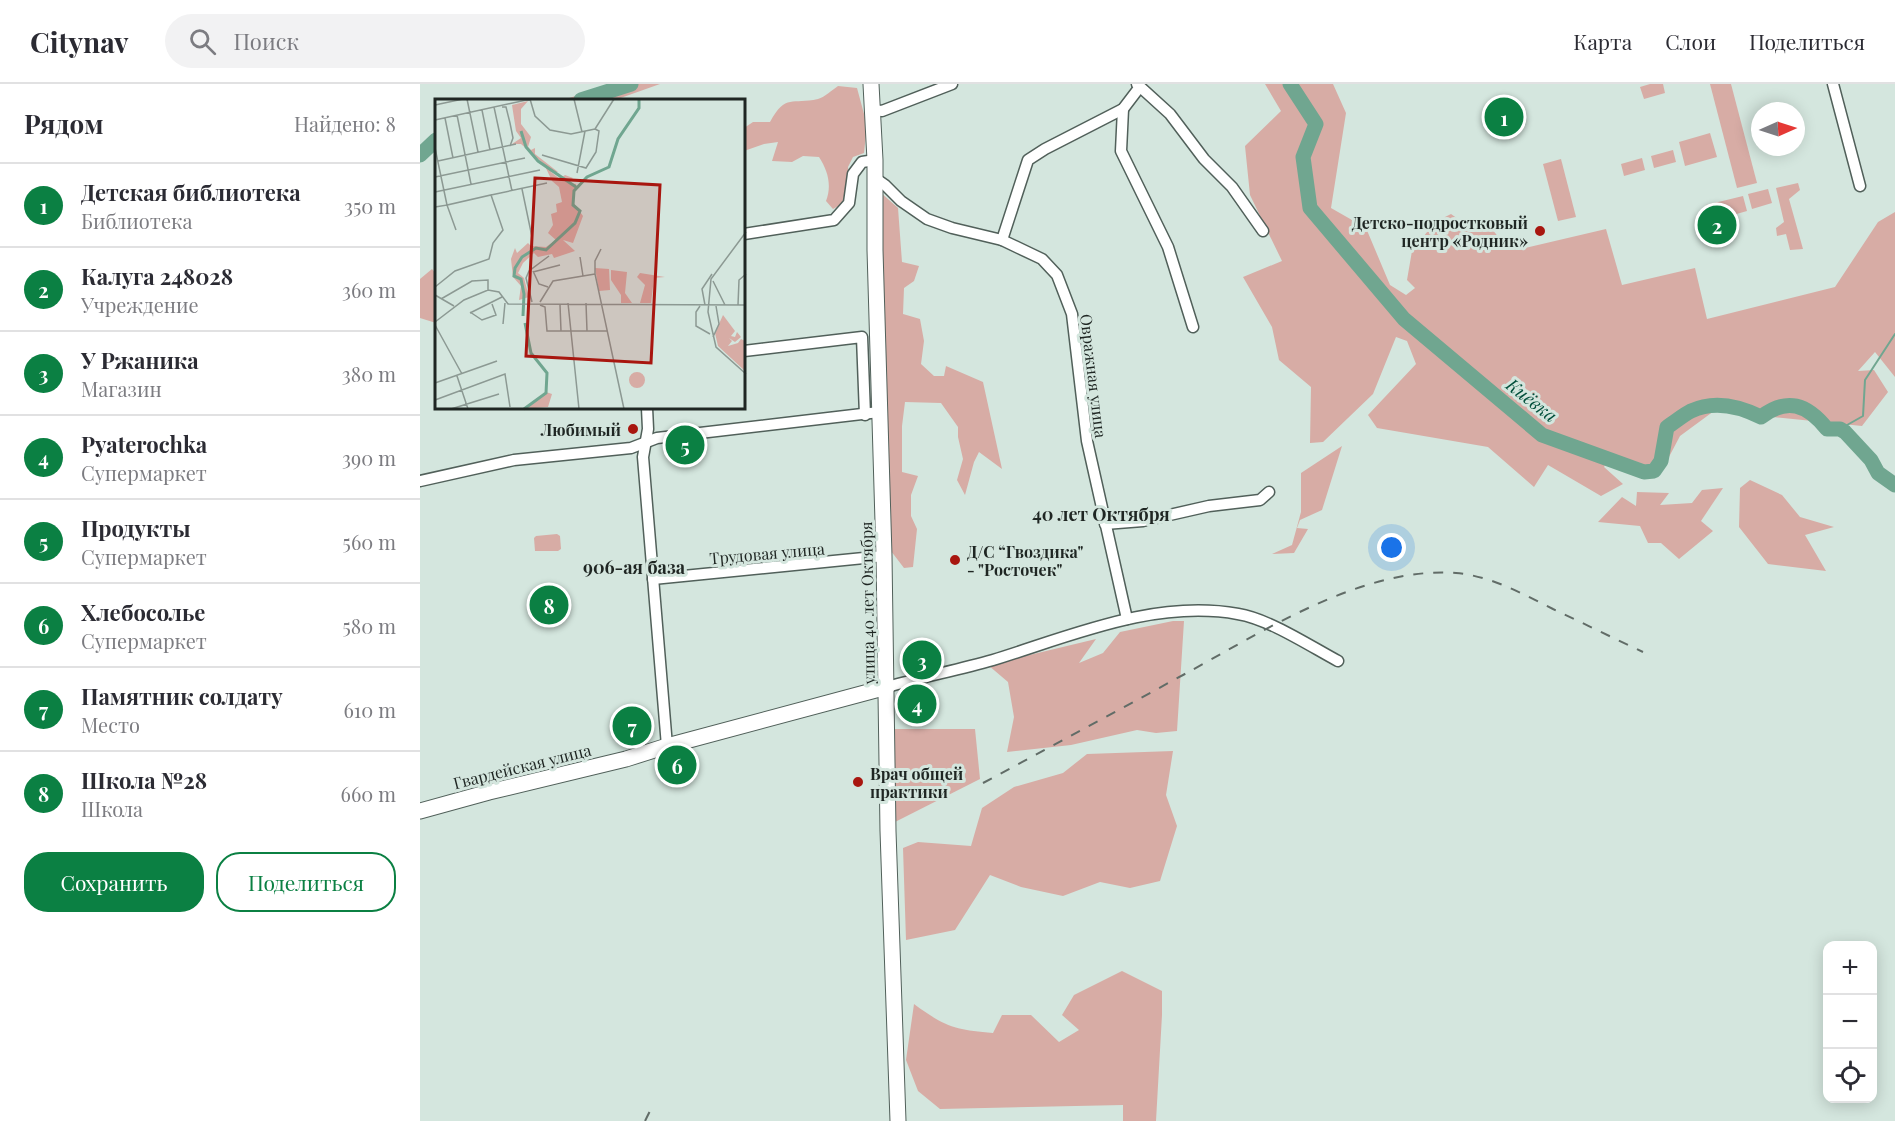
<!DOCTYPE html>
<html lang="ru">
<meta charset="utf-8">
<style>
body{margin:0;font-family:"Playfair Display",serif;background:#f2f2f3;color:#2b2b33}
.controls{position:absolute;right:18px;bottom:18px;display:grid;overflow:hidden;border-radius:12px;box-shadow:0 3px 15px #0003}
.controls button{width:54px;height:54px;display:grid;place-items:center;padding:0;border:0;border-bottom:2px solid #e1e1e2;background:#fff;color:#2b2b33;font:30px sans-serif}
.compass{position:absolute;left:1331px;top:18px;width:54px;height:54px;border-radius:50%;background:#fff;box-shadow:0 3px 15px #0003;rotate:87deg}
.you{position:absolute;left:972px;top:464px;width:21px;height:21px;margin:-15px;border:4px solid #fff;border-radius:50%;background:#1a73e8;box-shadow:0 0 0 9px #1a73e833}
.badge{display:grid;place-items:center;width:39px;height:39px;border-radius:50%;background:#0b8043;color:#fff;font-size:20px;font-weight:700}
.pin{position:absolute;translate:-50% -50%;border:3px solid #fff;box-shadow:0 2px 6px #0006}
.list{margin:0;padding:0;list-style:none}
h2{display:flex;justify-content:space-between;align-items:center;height:78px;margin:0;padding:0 24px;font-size:26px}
h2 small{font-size:20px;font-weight:400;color:#7c7c81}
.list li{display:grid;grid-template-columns:39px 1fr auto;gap:18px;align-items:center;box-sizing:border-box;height:84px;padding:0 24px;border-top:2px solid #e1e1e2}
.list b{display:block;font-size:22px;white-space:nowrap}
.list p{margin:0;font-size:20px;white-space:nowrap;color:#7c7c81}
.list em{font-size:20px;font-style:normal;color:#7c7c81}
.actions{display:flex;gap:12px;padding:18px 24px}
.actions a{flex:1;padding:14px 0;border:2px solid #0b8043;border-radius:24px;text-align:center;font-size:21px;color:#0b8043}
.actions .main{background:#0b8043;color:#fff}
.icon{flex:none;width:33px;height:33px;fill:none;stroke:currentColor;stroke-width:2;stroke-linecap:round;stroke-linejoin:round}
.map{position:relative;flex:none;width:1475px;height:1037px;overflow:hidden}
header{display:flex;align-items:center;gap:36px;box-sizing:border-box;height:84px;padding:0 30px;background:#fff;border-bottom:2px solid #e1e1e2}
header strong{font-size:28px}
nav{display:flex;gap:33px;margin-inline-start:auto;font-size:21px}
.search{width:420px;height:54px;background:#f2f2f3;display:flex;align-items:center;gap:15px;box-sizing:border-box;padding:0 21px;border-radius:33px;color:#7c7c81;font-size:22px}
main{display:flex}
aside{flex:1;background:#fff}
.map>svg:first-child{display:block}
.green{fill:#d7aca5}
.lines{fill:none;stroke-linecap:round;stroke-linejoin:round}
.stream{stroke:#70a690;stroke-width:2}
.river{stroke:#70a690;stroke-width:15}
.street-casing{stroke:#51605a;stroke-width:13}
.secondary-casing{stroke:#51605a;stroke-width:17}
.street{stroke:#fff;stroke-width:10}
.secondary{stroke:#fff;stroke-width:15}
.rail{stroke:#616c67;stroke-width:2;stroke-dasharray:10 10;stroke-linecap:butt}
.poi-dot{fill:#a8160f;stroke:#d4e6de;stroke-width:2}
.labels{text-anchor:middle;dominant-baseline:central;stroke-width:6;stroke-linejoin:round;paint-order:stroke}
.poi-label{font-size:16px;font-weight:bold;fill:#1f2623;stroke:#d4e6de;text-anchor:end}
.street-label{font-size:16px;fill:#1f2623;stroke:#d4e6de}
.water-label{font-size:18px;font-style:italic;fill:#024f3b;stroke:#d4e6de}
.neighbourhood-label{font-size:18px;font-weight:bold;fill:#1f2623;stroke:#d4e6de}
.inset-river{fill:none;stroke:#70a690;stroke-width:3}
.inset-road{fill:none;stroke:#8c9993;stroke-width:1.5}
.view{fill:#a8160f;fill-opacity:0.15;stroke:#a8160f;stroke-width:3}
.inset-edge{fill:none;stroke:#1f2623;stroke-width:3}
</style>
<header>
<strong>Citynav</strong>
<div class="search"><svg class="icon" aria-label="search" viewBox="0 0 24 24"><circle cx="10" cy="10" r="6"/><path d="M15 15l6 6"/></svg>Поиск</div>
<nav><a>Карта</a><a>Слои</a><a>Поделиться</a></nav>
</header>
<main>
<aside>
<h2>Рядом<small>Найдено: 8</small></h2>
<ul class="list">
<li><span class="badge">1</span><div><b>Детская библиотека</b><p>Библиотека</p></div><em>350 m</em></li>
<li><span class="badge">2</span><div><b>Калуга 248028</b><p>Учреждение</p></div><em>360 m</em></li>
<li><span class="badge">3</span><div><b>У Ржаника</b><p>Магазин</p></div><em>380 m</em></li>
<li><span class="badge">4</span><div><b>Pyaterochka</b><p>Супермаркет</p></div><em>390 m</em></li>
<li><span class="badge">5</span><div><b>Продукты</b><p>Супермаркет</p></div><em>560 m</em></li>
<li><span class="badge">6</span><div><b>Хлебосолье</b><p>Супермаркет</p></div><em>580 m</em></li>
<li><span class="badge">7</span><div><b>Памятник солдату</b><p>Место</p></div><em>610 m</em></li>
<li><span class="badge">8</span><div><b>Школа №28</b><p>Школа</p></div><em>660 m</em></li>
</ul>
<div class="actions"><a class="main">Сохранить</a><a>Поделиться</a></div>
</aside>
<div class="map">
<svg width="1475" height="1037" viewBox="0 0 1475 1037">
<rect width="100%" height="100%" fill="#d4e6de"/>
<!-- green -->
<g class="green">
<path d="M193 0H240L195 16H143Z"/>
<path d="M845 0H913L926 29 911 124 946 144 970 201 986 211 995 204 987 196 992 167 1015 138 1031 130 1038 135 1033 144 1041 146 1053 141 1072 145 1083 159 1097 166 1186 145 1202 201 1275 184 1287 235 1415 203 1458 138 1475 128V293L1455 268 1438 287 1454 286 1468 308 1442 342 1294 327 1260 352 1241 388 1188 375 1184 383 1203 400 1181 412 1128 381 1114 403 1068 363 957 344 948 331 996 280 987 257 976 253 953 310 903 358 890 359 891 303 859 276 852 243 823 193 862 177 830 111 825 62 861 27Z"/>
<path d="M1230 0H1243L1245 9 1224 15 1220 3Z"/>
<path d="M1290 0H1311L1337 99 1317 104Z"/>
<path d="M418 2 437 4 447 41 444 69 433 73 428 83 429 93 422 120 413 125 406 117C412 101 408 87 399 73L383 72 372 78 352 77 358 58 344 60 324 67V44L333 38H350C366 9 372 21 398 15 405 13 412 6 418 2Z"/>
<path d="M1290 49 1297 73 1265 82 1259 58Z"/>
<path d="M1253 66 1256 78 1234 84 1231 72Z"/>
<path d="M1222 74 1225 86 1204 92 1201 80Z"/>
<path d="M1141 75 1156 133 1138 137 1123 80Z"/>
<path d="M1378 99 1380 106 1369 115 1383 165 1370 166 1366 150 1357 152 1356 144 1364 138 1356 104Z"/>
<path d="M1348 105 1352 119 1332 125 1328 110Z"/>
<path d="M460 108 478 124 482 178 499 182 494 197 484 204 483 230 500 235 504 257 501 280 514 292H524L526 282 563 298 582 385 559 368 554 378 545 411 537 396 543 375 538 353V343L521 319 485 318 482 342V388L498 392 491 411V432L497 445 493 483 484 484 471 467Z"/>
<path d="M1323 112 1327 127 1313 131 1310 122 1288 128 1286 121Z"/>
<path d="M12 185 16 190V239L0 234V195Z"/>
<path d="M922 362 902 426 880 436 877 444 888 445 874 469 852 470 872 461 881 428V389Z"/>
<path d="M1330 396 1362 411 1380 433 1414 443 1385 451 1406 487 1348 480 1319 443 1320 404Z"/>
<path d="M1303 404 1281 437 1293 447 1259 475 1241 459H1228L1220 442 1178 438 1202 413 1216 422 1217 408 1249 409 1240 421 1272 419 1282 406Z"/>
<path d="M137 450 140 452 141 465 138 467H115L114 454 116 452Z"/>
<path d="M753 537H764L757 647 736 649 717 646 651 661 587 668 594 633 588 598 568 581 676 555 659 579 683 569 700 548Z"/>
<path d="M475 645H555L560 695 475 738 473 647Z"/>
<path d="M753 667 746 711 757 742 740 797 710 804 680 798 643 812 601 803 570 791 535 846 486 856 483 764 498 758 551 762 562 724 594 703 643 689 667 670Z"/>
<path d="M702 887 742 907V931L736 1037H703V1021L520 1025 498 1007 486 976 494 920C525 943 536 946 573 949L582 931H611L639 958 659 946 642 931 654 911Z"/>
</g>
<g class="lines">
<!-- stream -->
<path class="stream" d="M1420 345 1443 332 1445 296 1475 250"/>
<!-- river -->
<g class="river">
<path d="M870 0 896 40 883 73 890 124 984 235 1122 351 1224 388 1234 387 1241 377 1247 343C1255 338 1263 331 1271 327 1294 316 1319 322 1341 333 1367 313 1387 320 1407 345H1420L1425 348 1451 376 1458 389 1475 401"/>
<path d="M161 16 211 0"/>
<path d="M0 71 16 56"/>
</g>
<defs>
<g id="street">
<path d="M717 0 750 30 784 75 812 103 843 147"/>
<path d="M1413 0 1440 102"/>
<path d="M703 25 701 67 748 163 773 243"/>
<path d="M452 26 462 27 532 0"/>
<path d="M455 94 465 101 481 117 507 135 532 144 582 156 622 175 637 191 652 230 667 357 707 535"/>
<path d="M324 150 414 136 429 119 433 90 442 78 455 76"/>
<path d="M582 156 608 76 625 65 703 25 719 4"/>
<path d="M324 267 442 253 445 331"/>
<path d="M227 324 228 345 223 373 247 662"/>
<path d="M0 397 94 376 211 364 237 354 459 328"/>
<path d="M685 440 723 437 789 422 840 416 849 408"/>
<path d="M233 495 464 472"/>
<path d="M467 603C502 593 538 586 573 576 651 552 735 515 818 530 849 535 890 562 918 577"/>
</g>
<g id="secondary">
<path d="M451 0 455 76V166L464 472 468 747 478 1037"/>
<path d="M0 727 69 708 206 675 247 662 467 603"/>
</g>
</defs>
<!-- street casing -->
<use href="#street" class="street-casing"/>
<!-- secondary casing -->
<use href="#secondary" class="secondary-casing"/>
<!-- street -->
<use href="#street" class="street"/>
<!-- secondary -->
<use href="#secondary" class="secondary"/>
<!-- rail -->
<g class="rail">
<path d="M563 699C630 663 697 627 763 591 842 548 943 482 1036 489 1071 492 1103 510 1133 525 1163 539 1193 554 1223 568"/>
<path d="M225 1037 230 1027"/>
</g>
</g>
<!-- markers -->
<g class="poi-dot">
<circle cx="1120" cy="147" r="6"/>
<circle cx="213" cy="345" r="6"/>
<circle cx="535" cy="476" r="6"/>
<circle cx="438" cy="698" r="6"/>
</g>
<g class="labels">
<!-- poi labels -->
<g class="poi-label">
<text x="1108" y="138">Детско-подростковый<tspan x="1108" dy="18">центр «Родник»</tspan></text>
<text x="201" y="345">Любимый</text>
<text x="547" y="467" text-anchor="start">Д/С “Гвоздика"<tspan x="547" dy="18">- "Росточек"</tspan></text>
<text x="450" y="689" text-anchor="start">Врач общей<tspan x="450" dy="18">практики</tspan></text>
</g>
<!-- street labels -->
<g class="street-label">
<text transform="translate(674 292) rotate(83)">Овражная улица</text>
<text transform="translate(347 469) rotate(-5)">Трудовая улица</text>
<text transform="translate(447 519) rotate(-91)">улица 40 лет Октября</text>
<text transform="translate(102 682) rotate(-14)">Гвардейская улица</text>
</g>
<!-- water labels -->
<g class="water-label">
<text transform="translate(1112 316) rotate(38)">Киёвка</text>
</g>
<!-- neighbourhood labels -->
<g class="neighbourhood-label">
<text x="681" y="430">40 лет Октября</text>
<text x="214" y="483">906-ая база</text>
</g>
</g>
<!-- overview -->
<g transform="translate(15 15)">
<rect width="310" height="310" fill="#d4e6de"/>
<path d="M93 2 86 10V25L96 38 93 48 96 51 100 49V55L123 73H116L125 80 130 76 138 79 133 84 141 85 138 103 148 117 138 144 128 141 140 152 119 159 117 155 103 158 99 154 88 164 83 174 89 179 94 198 84 201 86 187 78 178 76 160 80 149 82 154 93 144 96 147 111 148 121 141 113 134 118 126 116 115 122 113 121 105 127 103 124 88 117 82 109 65 86 45H77L86 39 81 32 77 6ZM160 169 174 170 175 191 164 192ZM176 171 192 173 190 194 197 204H186V196L176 181ZM205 174 230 178 219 179 216 204H205L210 186 202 178ZM288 216 300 232 296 237 300 238 302 233 306 238 300 243 294 239 297 242 293 247 303 244 306 240 310 242V272L283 247 280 234ZM194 281a8 8 0 1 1 16 0a8 8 0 1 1-16 0ZM111 293 117 295 113 308 88 310Z" fill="#d7aca5"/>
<path class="inset-river" d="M86 32 91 48 103 62 141 88M88 217 89 195 86 180 79 177 80 169 87 158 101 149 111 151 140 124 145 112 138 106 139 92 152 78 174 68 183 40 204 9V0M89 310 111 294 112 274 96 254 90 224"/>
<path class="inset-road" d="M32 0 43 53M95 0 100 17 115 31 136 35 160 30M139 0 147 33M0 6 28 0M59 8 77 92M67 8H71L75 24 78 39 75 47M47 11 55 51M22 16 36 85M10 19 18 59M0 21 96 0M160 30 179 0M0 49 12 106 56 96 68 131 58 144 54 160 20 172 0 188M107 56 151 69 161 53 164 32 160 30M3 62 81 45M142 74 150 32M0 78 90 59M87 90 97 138M0 93 105 71M56 96 112 84M0 108 12 106 21 131M311 133 276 180 273 213 281 248 311 275M166 150 160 162V175L189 310M145 158 148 177M98 172 104 185 113 188M98 173 125 166M278 182 290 206M0 196 19 207M6 200 37 182 53 181V191M97 203 91 179 94 172 114 157M105 203 118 182 160 175M133 204 144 310M151 204 152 232M105 206 110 208 112 232H172M125 206 126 232M270 206 267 190 277 175M303 206 304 181 311 175M265 207 261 213V227L275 235M35 213 47 221 61 216 57 205M35 214 67 198M0 223 29 201 53 191 64 193 73 205 311 206M68 225 70 204M0 226 27 275M278 238 284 225 281 207M22 277 33 310M0 284 62 262M0 301 70 275 75 308M16 310 64 295"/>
<path class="view" d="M100 79 225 86 216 264 91 257Z"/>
<rect width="310" height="310" class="inset-edge"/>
</g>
</svg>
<div class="controls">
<button>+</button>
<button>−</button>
<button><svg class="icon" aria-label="locate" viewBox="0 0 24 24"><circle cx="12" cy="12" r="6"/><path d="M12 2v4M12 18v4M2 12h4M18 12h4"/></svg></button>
</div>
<svg class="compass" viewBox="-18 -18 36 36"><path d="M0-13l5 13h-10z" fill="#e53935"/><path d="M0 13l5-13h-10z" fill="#7c7c81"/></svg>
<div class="you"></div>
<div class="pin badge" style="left:1084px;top:33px">1</div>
<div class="pin badge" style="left:1297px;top:141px">2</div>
<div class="pin badge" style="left:502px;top:576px">3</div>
<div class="pin badge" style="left:497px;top:620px">4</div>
<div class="pin badge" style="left:265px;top:361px">5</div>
<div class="pin badge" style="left:257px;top:681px">6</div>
<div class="pin badge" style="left:212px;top:642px">7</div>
<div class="pin badge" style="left:129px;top:521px">8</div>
</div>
</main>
